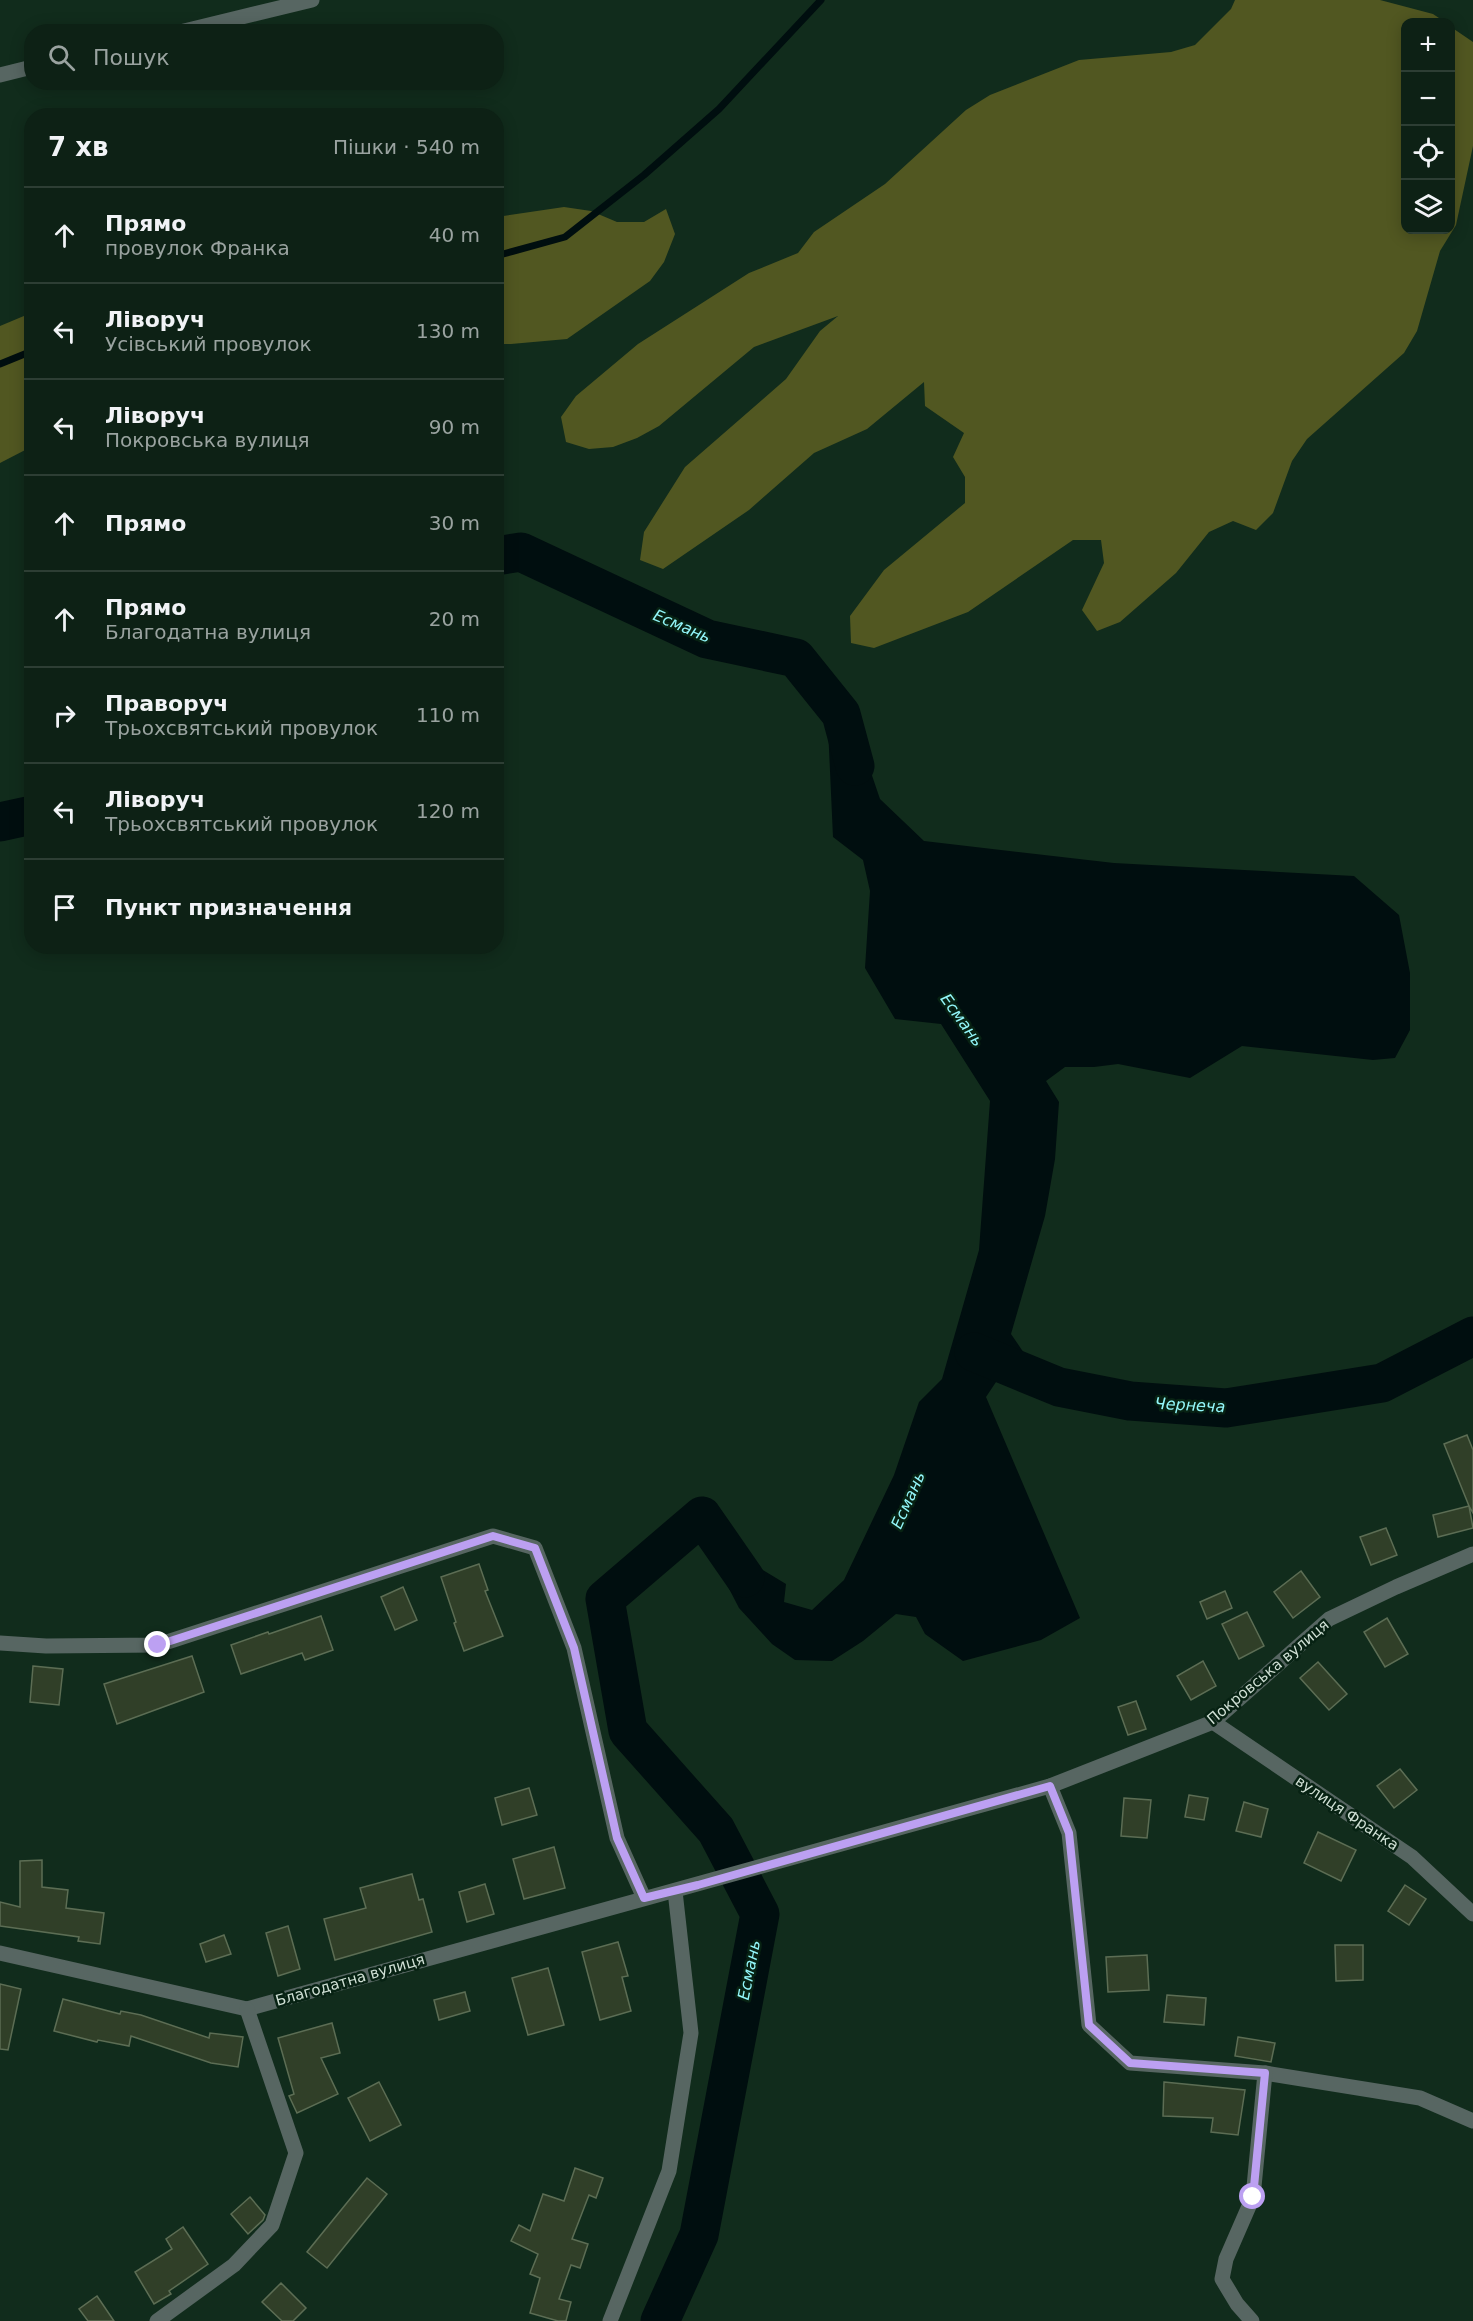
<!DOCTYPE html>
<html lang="uk">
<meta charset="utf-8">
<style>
body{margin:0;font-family:"DejaVu Sans",sans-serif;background:#16291e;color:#f1f3f6}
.controls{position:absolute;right:18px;top:18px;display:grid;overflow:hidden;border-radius:12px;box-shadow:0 3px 15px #0003}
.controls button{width:54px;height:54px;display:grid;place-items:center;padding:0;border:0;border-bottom:2px solid #2d3e34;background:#0d2115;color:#f1f3f6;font:30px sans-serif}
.stop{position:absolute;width:18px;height:18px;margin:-14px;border:4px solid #bca0f2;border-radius:50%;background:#fff}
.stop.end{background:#bca0f2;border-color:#fff;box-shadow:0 2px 6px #0008}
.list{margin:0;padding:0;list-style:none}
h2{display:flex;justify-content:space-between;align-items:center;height:78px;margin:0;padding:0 24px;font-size:26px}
h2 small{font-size:20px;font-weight:400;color:#9aa3a0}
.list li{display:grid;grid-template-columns:39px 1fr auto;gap:18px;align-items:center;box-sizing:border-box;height:96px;padding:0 24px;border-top:2px solid #2d3e34}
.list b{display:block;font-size:22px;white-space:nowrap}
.list p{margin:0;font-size:20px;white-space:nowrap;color:#9aa3a0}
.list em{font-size:20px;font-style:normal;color:#9aa3a0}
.icon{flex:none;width:33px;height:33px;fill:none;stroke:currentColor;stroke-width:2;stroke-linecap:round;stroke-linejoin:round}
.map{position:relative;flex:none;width:1473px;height:2321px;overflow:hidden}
.search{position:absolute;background:#0d2115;box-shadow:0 3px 15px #0003;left:24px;top:24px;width:480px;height:66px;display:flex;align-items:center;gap:15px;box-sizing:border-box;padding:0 21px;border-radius:24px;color:#9aa3a0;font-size:22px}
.panel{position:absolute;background:#0d2115;box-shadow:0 3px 15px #0003;left:24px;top:108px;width:480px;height:846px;border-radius:24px}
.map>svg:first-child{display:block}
.forest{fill:#515721}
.water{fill:#000e0f}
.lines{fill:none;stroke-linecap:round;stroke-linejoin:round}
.stream{stroke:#000e0f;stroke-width:7}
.river{stroke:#000e0f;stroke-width:39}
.building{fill:#303f28;stroke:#5c6d54;stroke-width:1.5}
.minor{stroke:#576662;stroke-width:15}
.route{stroke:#bca0f2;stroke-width:8}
.labels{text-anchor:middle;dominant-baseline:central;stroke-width:5;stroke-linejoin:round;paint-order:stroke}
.street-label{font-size:15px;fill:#cfdfd4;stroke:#072213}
.water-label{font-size:16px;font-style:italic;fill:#93f7fa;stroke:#072213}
</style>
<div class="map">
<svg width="1473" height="2321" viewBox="0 0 1473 2321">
<rect width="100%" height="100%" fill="#112c1c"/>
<!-- forest -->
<g class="forest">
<path d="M1235 0H1380L1433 14 1445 22H1406V230H1450L1451 27 1473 42V146L1456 225 1440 251 1417 331 1404 353 1307 439 1292 461 1273 513 1256 530 1233 521 1209 532 1176 573 1120 622 1097 631 1082 610 1104 563 1101 540H1073L968 612 874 648 851 643 850 616 884 570 965 503V477L953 457 964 433 925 406 924 382 867 429 814 453 749 510 663 569 640 560 644 532 685 467 786 379 820 331 838 316 754 347 659 426 637 438 613 447 589 449 566 442 561 417 576 396 638 344 749 273 798 253 814 232 885 184 966 110 990 95 1079 60 1171 52 1195 45 1231 9Z"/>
<path d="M564 207 591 211 617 222H644L666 209 675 234 664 262 650 281 567 339 511 344H497V217Z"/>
<path d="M31 313V447L0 463V326Z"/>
</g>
<!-- water -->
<path class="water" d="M841 714 862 746 880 799 924 841 1114 863 1354 876 1399 915 1410 973V1030L1395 1058 1373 1060 1242 1046 1190 1078 1118 1064 1094 1067H1065L1046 1081 1059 1102 1055 1159 1045 1216 1011 1334 1030 1362 1006 1367 986 1397 1080 1618 1041 1640 963 1661 925 1634 916 1617 896 1614 863 1641 832 1661 795 1660 772 1644 739 1608 723 1577 715 1535 740 1556 786 1584 784 1602 812 1610 844 1580 894 1475 919 1402 942 1379 979 1250 990 1101 941 1024 895 1019 865 968 870 891 863 860 833 837 828 727Z"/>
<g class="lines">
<!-- stream -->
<g class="stream">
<path d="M496 256 565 237 644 175 719 109 821 0"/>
<path d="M0 364 32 351"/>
</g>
<!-- river -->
<g class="river">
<path d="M496 556 521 552 707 639 796 658 841 714 855 766"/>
<path d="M0 822 32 815"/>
<path d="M974 1352 1059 1387 1130 1401 1226 1408 1382 1383 1473 1336"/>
<path d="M660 2321 699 2235 760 1914 716 1830 628 1731 605 1599 702 1516 745 1578"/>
</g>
</g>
<!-- building -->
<g class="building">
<path d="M1467 1435 1473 1450V1513L1469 1506 1473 1528 1438 1537 1433 1515 1469 1506 1444 1444Z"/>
<path d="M1386 1528 1397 1555 1371 1565 1360 1537Z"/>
<path d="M479 1564 488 1590 485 1591 503 1636 464 1651 454 1623 456 1622 441 1577Z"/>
<path d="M1301 1571 1320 1597 1293 1618 1274 1592Z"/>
<path d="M403 1587 417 1620 395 1630 381 1597Z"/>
<path d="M1225 1591 1232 1608 1207 1619 1200 1602Z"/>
<path d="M1247 1612 1264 1646 1239 1659 1222 1624Z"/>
<path d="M321 1616 333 1650 305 1660 302 1653 241 1674 231 1645 268 1632 269 1634Z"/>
<path d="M1387 1618 1408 1654 1385 1667 1364 1632Z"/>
<path d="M192 1656 204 1692 117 1724 104 1684Z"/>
<path d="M1203 1661 1216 1686 1191 1700 1177 1676Z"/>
<path d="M1318 1662 1347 1694 1329 1710 1300 1678Z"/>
<path d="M33 1666 63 1669 59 1705 30 1702Z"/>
<path d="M1136 1701 1146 1729 1128 1735 1118 1707Z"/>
<path d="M1400 1769 1417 1790 1394 1808 1377 1786Z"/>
<path d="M529 1788 537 1815 502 1825 495 1798Z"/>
<path d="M1189 1795 1208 1798 1204 1820 1185 1817Z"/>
<path d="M1124 1798 1151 1800 1147 1838 1121 1836Z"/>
<path d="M1244 1802 1268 1809 1261 1837 1236 1831Z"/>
<path d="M1318 1832 1356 1850 1341 1881 1304 1863Z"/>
<path d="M554 1847 565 1888 524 1899 513 1859Z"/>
<path d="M42 1860V1887L68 1890 66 1908 104 1913 100 1944 78 1941 79 1937 0 1926V1902L20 1907V1861Z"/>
<path d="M412 1874 419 1900 423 1899 432 1932 335 1960 324 1919 366 1908 360 1888Z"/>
<path d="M485 1884 494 1914 467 1922 459 1892Z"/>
<path d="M1405 1885 1426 1899 1409 1925 1388 1911Z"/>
<path d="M288 1926 300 1969 278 1976 266 1933Z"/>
<path d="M224 1935 231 1954 206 1962 200 1944Z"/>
<path d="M618 1942 628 1976 622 1977 631 2011 600 2020 582 1952Z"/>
<path d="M1335 1945H1363V1980L1336 1981Z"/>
<path d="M1147 1955 1149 1990 1108 1992 1106 1957Z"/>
<path d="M548 1968 564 2025 528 2035 512 1978Z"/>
<path d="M0 1984 21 1989 8 2050 0 2049Z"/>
<path d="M465 1992 470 2011 439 2020 434 2000Z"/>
<path d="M1167 1995 1206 1998 1204 2025 1164 2022Z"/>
<path d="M63 1999 120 2014 121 2011 141 2015 209 2038 210 2033 243 2037 238 2067 211 2063 131 2036 129 2046 98 2040 97 2042 54 2031Z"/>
<path d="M332 2023 340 2053 321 2058 338 2094 297 2113 289 2096 294 2094 278 2038Z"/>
<path d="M1238 2037 1275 2043 1271 2062 1235 2056Z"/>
<path d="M379 2082 401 2125 370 2141 348 2098Z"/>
<path d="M1164 2082 1245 2090 1238 2135 1211 2132 1213 2118 1163 2116Z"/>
<path d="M575 2168 603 2178 596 2198 589 2195 572 2239 588 2244 580 2268 571 2265 559 2299 571 2302 566 2321H558L530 2313 540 2278 530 2274 538 2254 511 2241 519 2225 530 2231 543 2194 564 2201Z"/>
<path d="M367 2178 387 2194 327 2268 307 2252Z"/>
<path d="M250 2197 265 2215 263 2220 248 2234 231 2214Z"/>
<path d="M183 2227 208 2264 169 2291 171 2294 154 2304 135 2272 172 2249 166 2239Z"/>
<path d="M281 2283 306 2308 293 2321H282L262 2302Z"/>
<path d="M97 2296 114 2321H88L79 2309Z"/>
</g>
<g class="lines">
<!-- minor -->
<g class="minor">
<path d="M180 32 312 0"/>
<path d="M0 75 32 67"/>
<path d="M0 1643 46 1646 158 1645 493 1536 535 1548 574 1648 617 1838 644 1898"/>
<path d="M1213 1722 1412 1857 1473 1914"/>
<path d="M1050 1786 1069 1833 1089 2025 1130 2063 1265 2073 1420 2098 1473 2121"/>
<path d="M0 1953 247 2009 1050 1786 1213 1722 1329 1619 1396 1587 1473 1554"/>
<path d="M157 2321 234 2265 272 2225 296 2153 247 2009"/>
<path d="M610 2321 669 2171 691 2033 675 1891"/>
<path d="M1252 2321 1237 2304 1222 2279 1226 2259 1253 2197 1265 2073"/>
</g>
</g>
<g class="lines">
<!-- route -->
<path class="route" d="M158 1645 493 1536 535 1548 574 1648 617 1838 644 1898 698 1885 1050 1786 1069 1833 1089 2025 1130 2063 1265 2073 1253 2197"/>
</g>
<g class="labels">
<!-- street labels -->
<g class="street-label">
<text transform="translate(1268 1672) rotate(-40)">Покровська вулиця</text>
<text transform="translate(1347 1813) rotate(34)">вулиця Франка</text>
<text transform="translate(350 1980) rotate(-16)">Благодатна вулиця</text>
</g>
<!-- water labels -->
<g class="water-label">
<text transform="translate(682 626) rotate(23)">Есмань</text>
<text transform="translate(962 1020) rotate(54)">Есмань</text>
<text transform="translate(1190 1405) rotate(3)">Чернеча</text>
<text transform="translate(908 1500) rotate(-66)">Есмань</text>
<text transform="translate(749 1970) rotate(-79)">Есмань</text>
</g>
</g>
</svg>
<div class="controls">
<button>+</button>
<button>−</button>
<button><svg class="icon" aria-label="locate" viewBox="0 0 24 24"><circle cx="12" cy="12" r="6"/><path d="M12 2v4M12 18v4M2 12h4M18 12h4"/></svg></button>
<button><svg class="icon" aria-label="layers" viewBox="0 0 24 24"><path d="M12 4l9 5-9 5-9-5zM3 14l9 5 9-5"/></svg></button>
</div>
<div class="stop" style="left:1253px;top:2197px"></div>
<div class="stop end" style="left:158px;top:1645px"></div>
<div class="search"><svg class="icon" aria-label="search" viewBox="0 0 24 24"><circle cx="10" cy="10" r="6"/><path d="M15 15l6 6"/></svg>Пошук</div>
<section class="panel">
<h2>7 хв<small>Пішки · 540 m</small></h2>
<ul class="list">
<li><svg class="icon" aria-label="ahead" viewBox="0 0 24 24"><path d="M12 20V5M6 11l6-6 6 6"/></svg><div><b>Прямо</b><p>провулок Франка</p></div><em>40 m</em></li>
<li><svg class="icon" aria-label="left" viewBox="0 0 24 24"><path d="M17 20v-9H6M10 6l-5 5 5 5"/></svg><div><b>Ліворуч</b><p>Усівський провулок</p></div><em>130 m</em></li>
<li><svg class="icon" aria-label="left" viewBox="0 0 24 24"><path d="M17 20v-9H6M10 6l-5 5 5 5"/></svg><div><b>Ліворуч</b><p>Покровська вулиця</p></div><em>90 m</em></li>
<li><svg class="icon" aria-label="ahead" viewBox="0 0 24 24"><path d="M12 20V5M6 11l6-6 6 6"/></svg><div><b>Прямо</b></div><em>30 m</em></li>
<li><svg class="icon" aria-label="ahead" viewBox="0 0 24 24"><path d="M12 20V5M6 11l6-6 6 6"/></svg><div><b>Прямо</b><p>Благодатна вулиця</p></div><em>20 m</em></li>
<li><svg class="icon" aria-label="right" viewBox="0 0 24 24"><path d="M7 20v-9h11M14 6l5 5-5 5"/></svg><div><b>Праворуч</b><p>Трьохсвятський провулок</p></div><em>110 m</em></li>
<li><svg class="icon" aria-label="left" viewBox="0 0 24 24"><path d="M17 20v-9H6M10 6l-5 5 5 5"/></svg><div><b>Ліворуч</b><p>Трьохсвятський провулок</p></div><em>120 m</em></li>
<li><svg class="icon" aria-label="arrive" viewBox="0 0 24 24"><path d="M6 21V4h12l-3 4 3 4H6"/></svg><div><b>Пункт призначення</b></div></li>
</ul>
</section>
</div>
